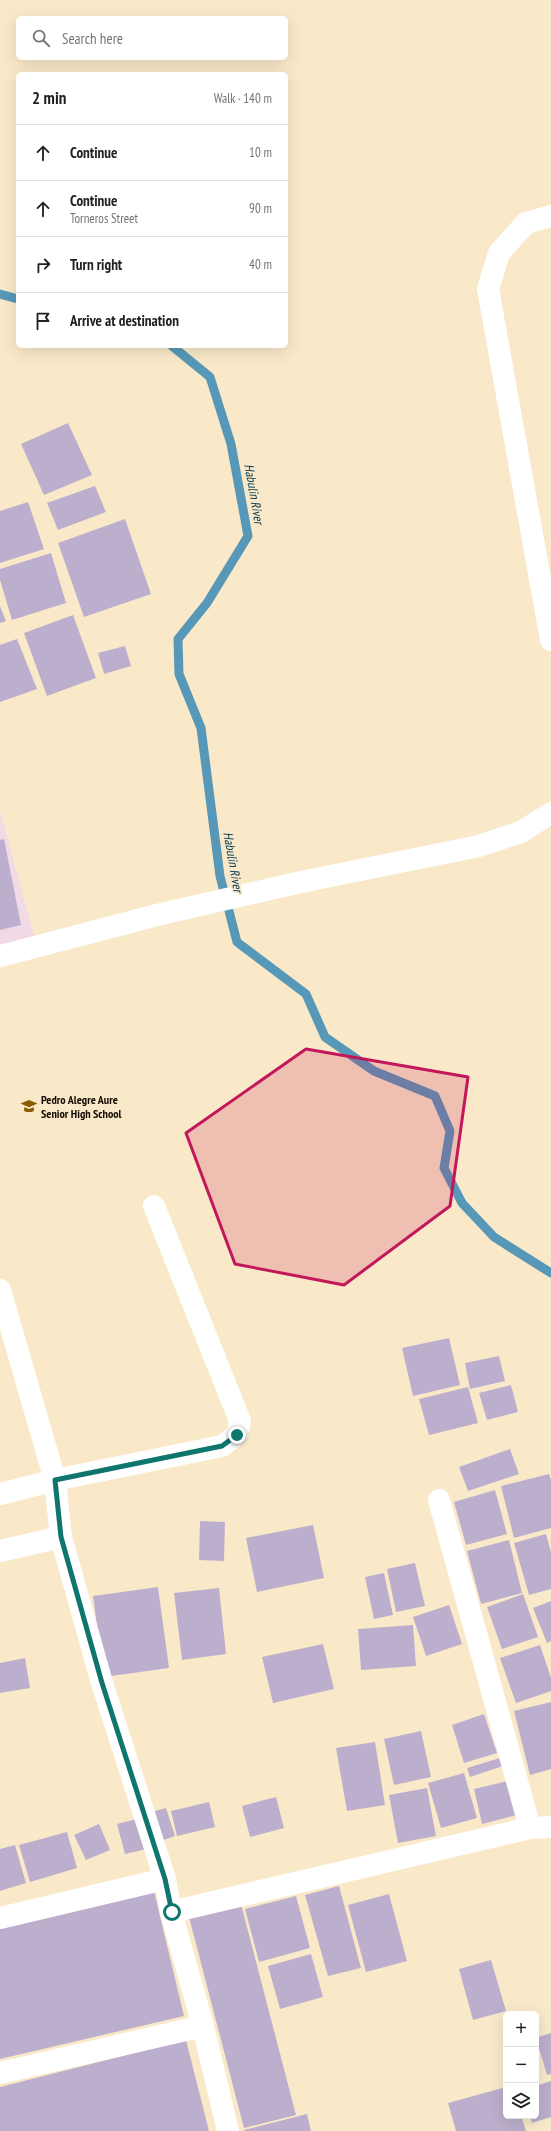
<!DOCTYPE html>
<meta charset="utf-8">
<style>
body{margin:0;font-family:"PT Sans Narrow",sans-serif;background:#f6f6f6;color:#202124}
.controls{position:absolute;right:12px;bottom:12px;display:grid;overflow:hidden;border-radius:6px;box-shadow:0 4px 16px #0002}
.controls button{width:36px;height:36px;display:grid;place-items:center;padding:0;border:0;border-bottom:1px solid #e0e0e0;background:#fff;color:#202124;font:20px sans-serif}
.stop{position:absolute;width:12px;height:12px;margin:-9px;border:3px solid #0f766e;border-radius:50%;background:#fff}
.stop.end{background:#0f766e;border-color:#fff;box-shadow:0 1px 4px #0008}
.list{margin:0;padding:0;list-style:none}
h2{display:flex;justify-content:space-between;align-items:center;height:52px;margin:0;padding:0 16px;font-size:17px}
h2 small{font-size:13px;font-weight:400;color:#757577}
.list li{display:grid;grid-template-columns:26px 1fr auto;gap:12px;align-items:center;box-sizing:border-box;height:56px;padding:0 16px;border-top:1px solid #e0e0e0}
.list b{display:block;font-size:15px;white-space:nowrap}
.list p{margin:0;font-size:13px;white-space:nowrap;color:#757577}
.list em{font-size:13px;font-style:normal;color:#757577}
.icon{flex:none;width:22px;height:22px;fill:none;stroke:currentColor;stroke-width:2;stroke-linecap:round;stroke-linejoin:round}
.map{position:relative;flex:none;width:551px;height:2131px;overflow:hidden}
.search{position:absolute;background:#fff;box-shadow:0 4px 16px #0002;left:16px;top:16px;width:272px;height:44px;display:flex;align-items:center;gap:10px;box-sizing:border-box;padding:0 14px;border-radius:6px;color:#757577;font-size:15px}
.panel{position:absolute;background:#fff;box-shadow:0 4px 16px #0002;left:16px;top:72px;width:272px;height:276px;border-radius:6px}
.map>svg:first-child{display:block}
.education{fill:#f1dae5}
.lines{fill:none;stroke-linecap:round;stroke-linejoin:round}
.stream{stroke:#5798b8;stroke-width:9}
.building{fill:#bcafcd}
.minor{stroke:#fff;stroke-width:22}
.route{stroke:#0f766e;stroke-width:5}
.marked{fill:#c2185b;fill-opacity:0.2;stroke:#c2185b;stroke-width:3;stroke-linejoin:round}
.labels{text-anchor:middle;dominant-baseline:central;stroke-width:3.5;stroke-linejoin:round;paint-order:stroke}
.poi-label{font-size:12px;font-weight:bold;fill:#110b03;stroke:#fae9c9;text-anchor:start}
.water-label{font-size:13px;font-style:italic;fill:#003a51;stroke:#fae9c9}
</style>
<div class="map">
<svg width="551" height="2131" viewBox="0 0 551 2131">
<rect width="100%" height="100%" fill="#fae9c9"/>
<!-- education -->
<path class="education" d="M0 811 36 942 0 955Z"/>
<g class="lines">
<!-- stream -->
<g class="stream">
<path d="M0 294 18 299"/>
<path d="M172 346 210 377 231 444 248 536 207 603 178 639 179 674 201 728 220 876 237 942 306 994 325 1037 374 1071 435 1096 450 1131 444 1168 462 1203 494 1237 551 1273"/>
</g>
</g>
<!-- building -->
<g class="building">
<path d="M68 423 92 475 44 495 21 444Z"/>
<path d="M95 486 106 512 58 530 47 503Z"/>
<path d="M28 502 44 549 0 563V511Z"/>
<path d="M125 519 151 594 84 617 58 543Z"/>
<path d="M51 553 66 603 12 620 0 580V569Z"/>
<path d="M0 606 6 621 0 623Z"/>
<path d="M73 615 96 678 47 696 24 633Z"/>
<path d="M17 639 37 689 0 702V645Z"/>
<path d="M125 646 131 666 104 674 98 653Z"/>
<path d="M4 839 21 925 0 930V840Z"/>
<path d="M449 1338 460 1385 413 1396 402 1348Z"/>
<path d="M499 1356 505 1381 470 1389 465 1363Z"/>
<path d="M511 1385 518 1412 487 1420 479 1393Z"/>
<path d="M468 1387 478 1423 429 1435 419 1399Z"/>
<path d="M510 1449 519 1474 468 1491 459 1467Z"/>
<path d="M549 1474 551 1480V1528L514 1538 501 1486Z"/>
<path d="M495 1490 507 1534 466 1545 454 1502Z"/>
<path d="M200 1521 225 1522 224 1561 199 1560Z"/>
<path d="M313 1525 324 1578 257 1592 246 1538Z"/>
<path d="M546 1534 551 1552V1589L529 1595 514 1543Z"/>
<path d="M509 1540 522 1593 481 1604 467 1551Z"/>
<path d="M415 1563 425 1606 396 1612 387 1569Z"/>
<path d="M384 1573 393 1615 374 1619 365 1577Z"/>
<path d="M158 1587 169 1668 104 1677 93 1596Z"/>
<path d="M219 1588 226 1654 182 1660 174 1593Z"/>
<path d="M523 1594 538 1637 502 1649 487 1607Z"/>
<path d="M551 1601V1641L547 1643 533 1608Z"/>
<path d="M449 1605 462 1644 426 1656 413 1617Z"/>
<path d="M413 1625 416 1666 361 1670 358 1629Z"/>
<path d="M323 1644 334 1689 273 1703 262 1657Z"/>
<path d="M540 1645 551 1678V1691L516 1703 500 1658Z"/>
<path d="M25 1658 30 1688 0 1693V1663Z"/>
<path d="M551 1702V1769L530 1775 514 1711Z"/>
<path d="M484 1714 497 1753 464 1763 452 1725Z"/>
<path d="M421 1731 431 1777 394 1785 384 1739Z"/>
<path d="M375 1742 385 1805 347 1811 336 1748Z"/>
<path d="M500 1758 503 1766 470 1777 467 1768Z"/>
<path d="M464 1773 477 1818 441 1828 428 1783Z"/>
<path d="M512 1780 521 1814 482 1824 474 1789Z"/>
<path d="M427 1788 436 1836 398 1843 389 1795Z"/>
<path d="M276 1797 284 1828 250 1837 242 1806Z"/>
<path d="M209 1802 215 1827 177 1836 171 1811Z"/>
<path d="M166 1808 175 1836 158 1842 148 1813Z"/>
<path d="M144 1817 151 1848 125 1854 117 1824Z"/>
<path d="M99 1824 110 1850 86 1860 74 1835Z"/>
<path d="M67 1832 77 1868 30 1882 19 1845Z"/>
<path d="M15 1845 26 1883 0 1891V1849Z"/>
<path d="M339 1886 361 1968 328 1976 305 1895Z"/>
<path d="M154 1891 184 2016 0 2059V1927Z"/>
<path d="M389 1894 407 1961 366 1972 348 1905Z"/>
<path d="M296 1896 310 1948 259 1962 245 1909Z"/>
<path d="M241 1904 296 2115 244 2128 189 1917Z"/>
<path d="M311 1954 323 1997 280 2009 268 1966Z"/>
<path d="M491 1960 506 2011 473 2020 459 1969Z"/>
<path d="M551 2033V2074L547 2075 536 2038Z"/>
<path d="M186 2040 209 2131H0V2087Z"/>
<path d="M551 2081V2117L532 2123 530 2116H536V2086Z"/>
<path d="M506 2087V2116H521L526 2131H456L448 2103Z"/>
<path d="M307 2114 311 2131H244V2130Z"/>
</g>
<g class="lines">
<!-- minor -->
<g class="minor">
<path d="M551 216 526 223 499 253 488 289 551 640"/>
<path d="M0 956 157 915 301 882 479 846 521 832 551 813"/>
<path d="M0 1290 55 1480 222 1446 237 1435 240 1421 154 1206"/>
<path d="M0 1494 55 1480 61 1537 102 1683 165 1879 171 1912 203 2026 228 2131"/>
<path d="M439 1500 530 1828"/>
<path d="M0 1551 61 1537"/>
<path d="M171 1912 530 1828 551 1827"/>
<path d="M0 1918 165 1879"/>
<path d="M0 2073 203 2026"/>
</g>
</g>
<g class="lines">
<!-- route -->
<path class="route" d="M172 1912 165 1879 102 1683 61 1537 55 1480 222 1446 237 1435"/>
</g>
<!-- marked area -->
<path class="marked" d="M306 1049 468 1077 450 1206 344 1285 235 1264 186 1133Z"/>
<!-- icons -->
<defs>
<symbol id="school-bare" viewBox="-9 -9 18 18"><path d="M0-5L7-2L0 1L-7-2ZM-4 1L0 2.5L4 1V4Q0 6-4 4Z" fill="#8a5d00" stroke="#fae9c9" stroke-width="2.5" paint-order="stroke"/></symbol>
</defs>
<g fill-rule="evenodd">
<use href="#school-bare" x="18" y="1095" width="22" height="22"/>
</g>
<g class="labels">
<!-- poi labels -->
<g class="poi-label">
<text x="41" y="1099">Pedro Alegre Aure<tspan x="41" dy="14">Senior High School</tspan></text>
</g>
<!-- water labels -->
<g class="water-label">
<text transform="translate(254 494) rotate(80)">Habulin River</text>
<text transform="translate(233 862) rotate(80)">Habulin River</text>
</g>
</g>
</svg>
<div class="controls">
<button>+</button>
<button>−</button>
<button><svg class="icon" aria-label="layers" viewBox="0 0 24 24"><path d="M12 4l9 5-9 5-9-5zM3 14l9 5 9-5"/></svg></button>
</div>
<div class="stop" style="left:172px;top:1912px"></div>
<div class="stop end" style="left:237px;top:1435px"></div>
<div class="search"><svg class="icon" aria-label="search" viewBox="0 0 24 24"><circle cx="10" cy="10" r="6"/><path d="M15 15l6 6"/></svg>Search here</div>
<section class="panel">
<h2>2 min<small>Walk · 140 m</small></h2>
<ul class="list">
<li><svg class="icon" aria-label="ahead" viewBox="0 0 24 24"><path d="M12 20V5M6 11l6-6 6 6"/></svg><div><b>Continue</b></div><em>10 m</em></li>
<li><svg class="icon" aria-label="ahead" viewBox="0 0 24 24"><path d="M12 20V5M6 11l6-6 6 6"/></svg><div><b>Continue</b><p>Torneros Street</p></div><em>90 m</em></li>
<li><svg class="icon" aria-label="right" viewBox="0 0 24 24"><path d="M7 20v-9h11M14 6l5 5-5 5"/></svg><div><b>Turn right</b></div><em>40 m</em></li>
<li><svg class="icon" aria-label="arrive" viewBox="0 0 24 24"><path d="M6 21V4h12l-3 4 3 4H6"/></svg><div><b>Arrive at destination</b></div></li>
</ul>
</section>
</div>
